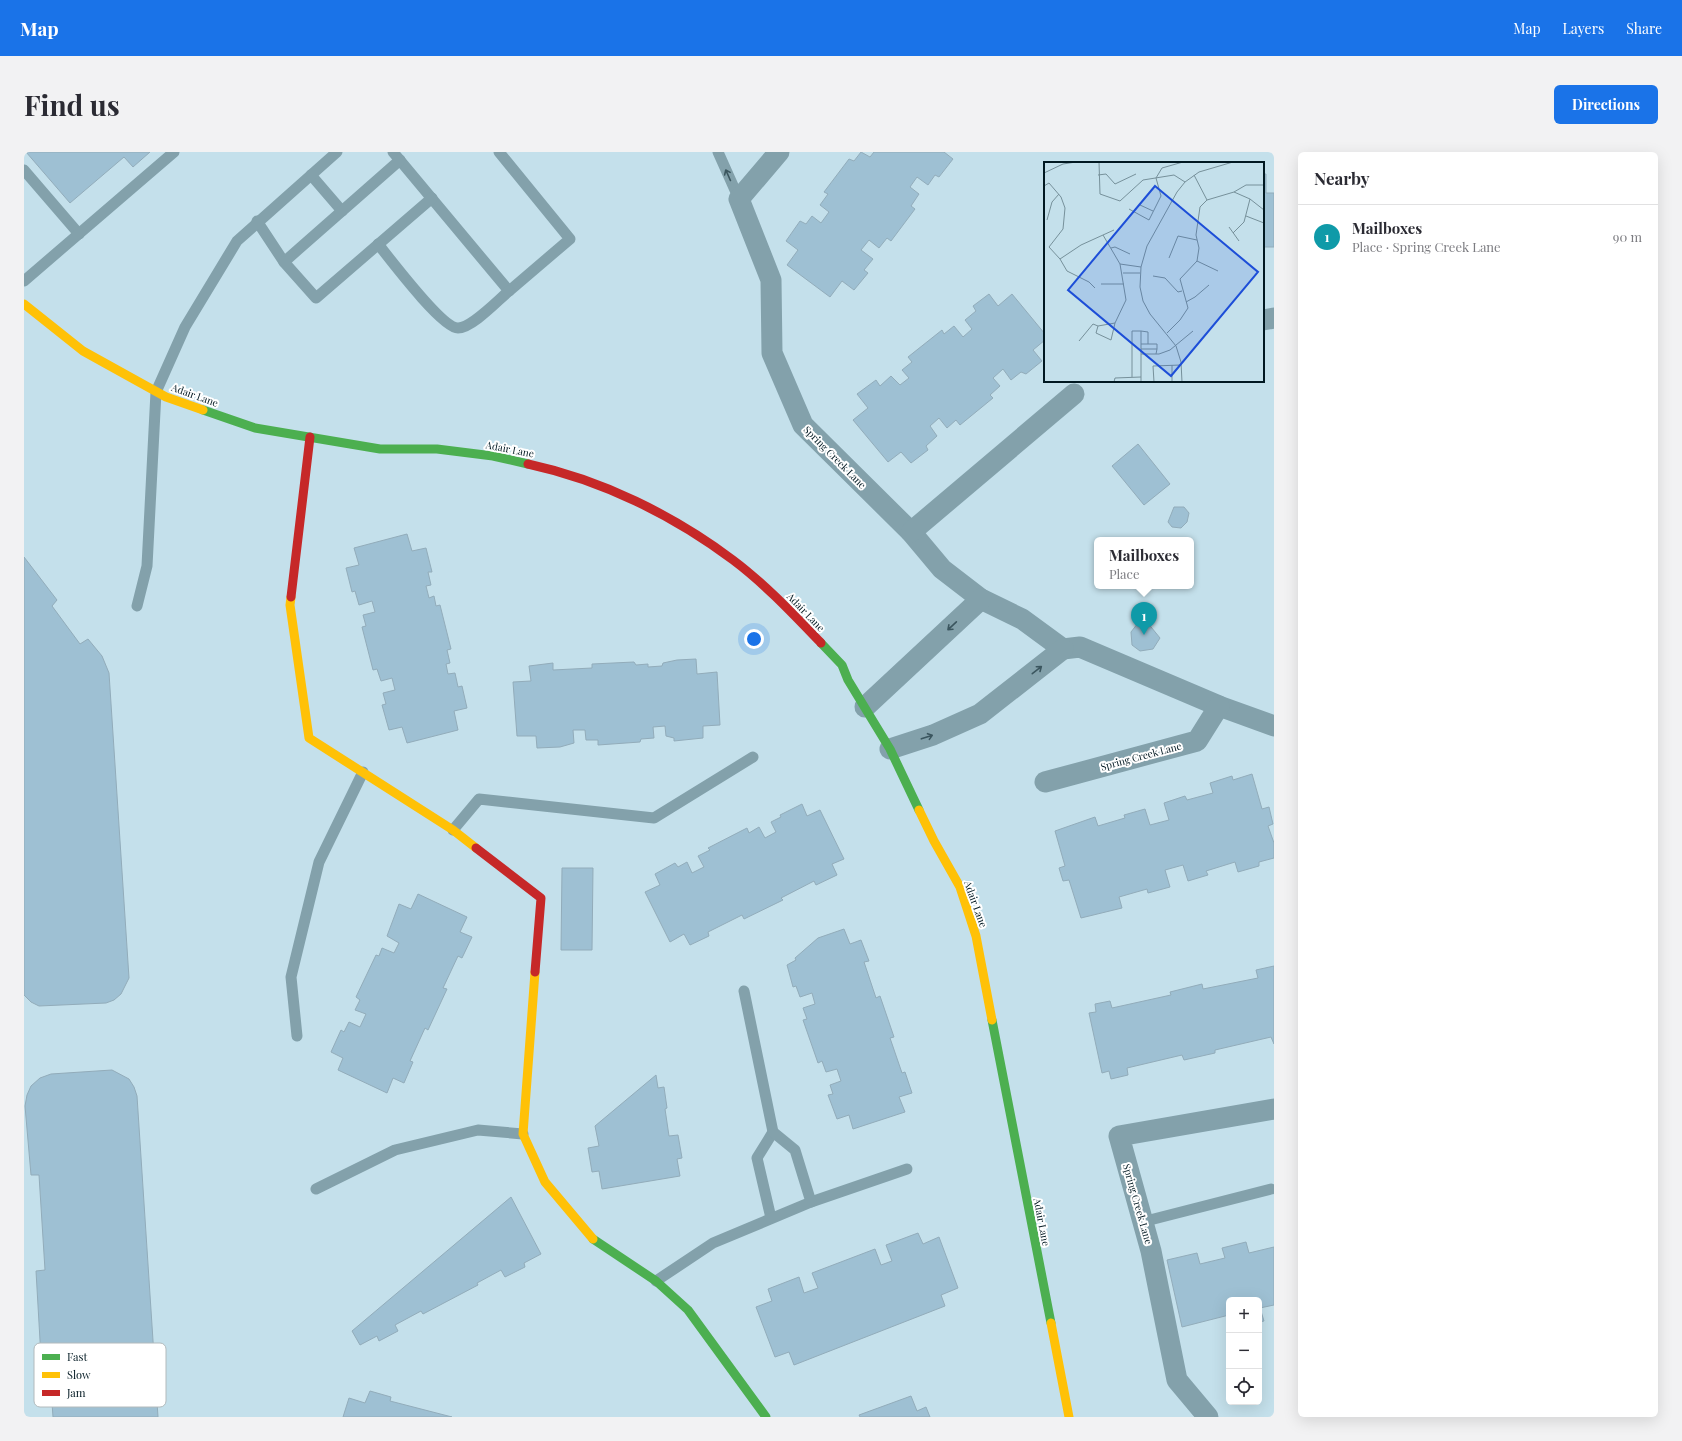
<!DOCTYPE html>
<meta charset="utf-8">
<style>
body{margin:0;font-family:"Playfair Display",serif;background:#f2f2f3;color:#2b2b33}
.controls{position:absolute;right:12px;bottom:12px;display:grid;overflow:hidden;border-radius:6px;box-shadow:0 4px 16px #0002}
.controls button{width:36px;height:36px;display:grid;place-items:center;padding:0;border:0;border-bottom:1px solid #e1e1e2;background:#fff;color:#2b2b33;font:20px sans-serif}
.you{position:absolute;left:730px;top:487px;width:14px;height:14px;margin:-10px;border:3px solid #fff;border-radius:50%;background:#1a73e8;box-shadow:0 0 0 6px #1a73e833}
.badge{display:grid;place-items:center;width:26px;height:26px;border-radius:50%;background:#1a73e8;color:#fff;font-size:13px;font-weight:700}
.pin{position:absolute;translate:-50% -33px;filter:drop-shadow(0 1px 2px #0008)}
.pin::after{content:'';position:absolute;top:21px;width:14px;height:12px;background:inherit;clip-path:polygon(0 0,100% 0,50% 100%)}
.popup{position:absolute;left:1070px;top:385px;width:100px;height:52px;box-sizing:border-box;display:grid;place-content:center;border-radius:6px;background:#fff;filter:drop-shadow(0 1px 3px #0005);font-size:13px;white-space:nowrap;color:#7c7c81}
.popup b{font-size:15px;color:#2b2b33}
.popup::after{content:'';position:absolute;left:50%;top:100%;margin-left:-8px;border:8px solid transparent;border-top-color:#fff}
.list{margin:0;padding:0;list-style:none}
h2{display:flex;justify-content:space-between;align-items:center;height:52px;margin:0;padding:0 16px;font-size:17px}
h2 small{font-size:13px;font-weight:400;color:#7c7c81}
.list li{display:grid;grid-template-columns:26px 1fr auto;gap:12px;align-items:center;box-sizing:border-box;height:64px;padding:0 16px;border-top:1px solid #e1e1e2}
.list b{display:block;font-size:15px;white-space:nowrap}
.list p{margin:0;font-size:13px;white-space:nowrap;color:#7c7c81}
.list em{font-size:13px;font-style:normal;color:#7c7c81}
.icon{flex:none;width:22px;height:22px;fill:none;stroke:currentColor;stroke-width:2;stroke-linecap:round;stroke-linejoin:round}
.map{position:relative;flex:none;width:1250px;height:1265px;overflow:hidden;border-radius:6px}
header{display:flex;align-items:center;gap:24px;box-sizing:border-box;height:56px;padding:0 20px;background:#1a73e8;color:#fff}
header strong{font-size:19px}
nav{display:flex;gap:22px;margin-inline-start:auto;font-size:14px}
.intro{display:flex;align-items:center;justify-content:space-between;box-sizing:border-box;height:96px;padding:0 24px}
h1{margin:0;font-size:28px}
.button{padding:10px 18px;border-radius:6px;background:#1a73e8;color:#fff;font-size:14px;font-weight:700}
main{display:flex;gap:24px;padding:0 24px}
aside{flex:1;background:#fff;border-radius:6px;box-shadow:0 4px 16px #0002}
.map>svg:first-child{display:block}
.building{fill:#9ec0d3;stroke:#92acba}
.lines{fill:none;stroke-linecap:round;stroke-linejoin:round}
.lane{stroke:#83a1ab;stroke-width:11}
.street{stroke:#83a1ab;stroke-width:21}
.fast{stroke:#4caf50;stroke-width:9}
.slow{stroke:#ffc107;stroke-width:9}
.jam{stroke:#c62828;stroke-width:9}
.oneway{stroke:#3b565f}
.labels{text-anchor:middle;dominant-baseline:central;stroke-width:4;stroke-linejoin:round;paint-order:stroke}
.street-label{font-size:10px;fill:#001821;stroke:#fff}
.inset-road{fill:none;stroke:#76909a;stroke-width:1}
.view{fill:#1d4ed8;fill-opacity:0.15;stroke:#1d4ed8;stroke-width:2}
.inset-edge{fill:none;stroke:#001821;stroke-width:2}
.key{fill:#fff;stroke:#b2babc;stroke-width:1}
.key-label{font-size:11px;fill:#001821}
</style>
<header>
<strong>Map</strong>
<nav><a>Map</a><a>Layers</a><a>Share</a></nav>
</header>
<div class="intro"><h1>Find us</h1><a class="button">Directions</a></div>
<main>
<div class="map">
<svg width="1250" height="1265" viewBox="0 0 1250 1265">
<rect width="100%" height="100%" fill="#c4e0eb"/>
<!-- building -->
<g class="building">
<path d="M2 0H126L109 15 100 5 46 51Z"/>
<path d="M837 0 846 5 850 0H920L929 7 915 25 911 23 904 33 893 25 886 35 895 42 887 54 891 57 867 89 863 86 855 96 845 88 837 98 849 107 840 118 844 121 830 138 818 129 806 145 763 113 774 98 762 89 776 69 782 72 788 64 797 71 805 60 796 53 804 42 800 40 825 7 830 9Z"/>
<path d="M1239 22H1242V41H1250V95H1240V109Z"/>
<path d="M965 142 974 154 988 142 1021 182V188L1009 198 1018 209 1002 222 997 220 987 228 979 217 969 226 976 234 966 243 969 246 936 273 932 268 923 276 915 266 906 274 913 284 902 294 904 298 887 311 877 300 864 310 829 268 844 256 833 242 852 228 856 234 867 224 876 233 885 226 878 218 888 210 884 205 918 178 920 182 930 174 939 185 948 177 941 168 952 159 949 154Z"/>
<path d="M1114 292 1146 332 1120 353 1088 314Z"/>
<path d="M1150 355H1160L1165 361 1163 370 1157 376 1148 375 1144 370Z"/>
<path d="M383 382 388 399 402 396 408 420H404L407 433 402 434 405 446 410 444 412 454 416 453 427 497 423 498 426 511 422 512 424 522 431 521 434 535 438 534 443 556 430 559 434 578 383 591 378 575 365 578 358 553 362 552 359 541 371 538 368 526 357 529 353 517 349 518 338 475 342 474 339 463 351 460 348 449 335 453 331 439 328 440 322 416 335 413 330 396Z"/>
<path d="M0 405 33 448 28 454 56 492 64 487 78 504 85 521 105 826 97 842 90 848 82 851 15 854 7 850 0 843Z"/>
<path d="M1123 470 1136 486 1129 497 1116 499 1108 493 1107 480 1114 471Z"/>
<path d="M672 507 673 522 693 520 696 573 679 574V586L650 589V586L642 584 641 574 629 575 630 586 617 587 616 590 574 593V588H562L561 578H549L550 591 536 595 513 596 512 584H493L489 530 507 529 505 514 529 511V518L568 516V512L610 510 612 513 624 512V515L638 514 639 511 653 508Z"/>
<path d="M1228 622 1238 657 1245 655 1249 672 1244 674 1250 691V706L1235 710V714L1214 720 1211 710 1182 719 1184 723 1164 729 1159 713 1141 718 1146 735 1124 741 1123 737 1095 745 1098 756 1057 766 1045 728 1039 729 1035 716 1041 714 1031 679 1071 665 1074 674 1101 666 1100 663 1121 657 1126 673 1145 668 1140 651 1161 644 1163 648 1189 641 1186 631 1208 624 1209 628Z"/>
<path d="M778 652 783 664 796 658 820 707 808 712 813 723 792 733 790 729 757 746 759 748 720 767 718 763 684 780 685 784 666 793 660 782 646 790 621 740 636 733 631 722 651 711 654 715 663 710 668 721 680 715 674 704 686 698 684 696 723 676 725 681 735 675 741 686 752 680 747 670 757 665 756 663Z"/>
<path d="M538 716H569L568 798H537Z"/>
<path d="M394 742 443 765 436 780 448 785 438 806 434 804 419 836 423 837 404 878 401 876 386 909 389 910 380 931 369 926 363 941 314 918 319 906 307 900 317 878 320 880 325 870 336 875 342 862 331 858 336 848 332 845 352 803 355 804 358 796 370 801 375 791 363 784 375 752 387 757Z"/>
<path d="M820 777 826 792 837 788 845 809 840 810 852 846 856 844 870 885 866 886 878 921 881 920 888 941 875 945 881 960 829 977 825 963 813 967 804 943 809 942 806 933 817 929 813 917 802 920 798 909 794 911 779 868 783 867 779 856 791 852 788 841 776 845 772 834 769 835 763 813 772 808 771 806 794 786Z"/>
<path d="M1250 814V892L1247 885 1191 898V901L1160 908 1158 903 1103 916 1104 923 1087 927 1085 919 1078 921 1065 861 1072 860 1071 852 1086 849 1088 856 1147 843 1146 840 1178 832 1179 837 1234 826 1232 818Z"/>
<path d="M88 918 105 927 110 935 113 944 134 1265H29L26 1223H18L12 1119 21 1118 15 1023H7L1 954 3 943 7 934 16 926 27 922Z"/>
<path d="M632 923 634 936 640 935 643 956 641 957 645 984 654 983 658 1006 653 1007 656 1024 578 1037 575 1019 568 1020 564 996 575 994 571 974Z"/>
<path d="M487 1045 517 1102 500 1111 501 1115 481 1125 477 1118 453 1131 454 1133 399 1162 397 1159 371 1173 374 1179 355 1189 353 1184 336 1193 328 1179Z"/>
<path d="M894 1081 899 1092 915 1085 934 1136 917 1143 921 1154 770 1213 765 1200 751 1205 732 1155 748 1149 744 1137 775 1125 780 1141 794 1136 788 1121 851 1097 857 1113 868 1109 862 1093Z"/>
<path d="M1222 1090 1225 1101 1250 1095V1153L1236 1156 1240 1169 1235 1170V1148H1205V1163L1158 1175 1143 1108 1173 1101 1176 1112 1201 1106 1198 1096Z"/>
<path d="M346 1239 367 1245 366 1249 428 1265H319L325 1246 341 1251Z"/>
<path d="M887 1244 893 1259 902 1255 906 1265H836L835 1263Z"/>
</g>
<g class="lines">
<!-- lane -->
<g class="lane">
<path d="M369 0 485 139 546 87 475 0"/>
<path d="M694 0 715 47"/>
<path d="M0 18 55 82"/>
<path d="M287 23 318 59"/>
<path d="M233 69 260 110 376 8"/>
<path d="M354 92C366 107 418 176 434 176 448 176 474 148 485 139"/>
<path d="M260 110 292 146 408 46"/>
<path d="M0 129 150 0"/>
<path d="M113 454 123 414 132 240 161 175 213 89 313 0"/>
<path d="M429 678 455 647 630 666 729 605"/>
<path d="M273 884 267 825 295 710 339 620"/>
<path d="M292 1037 371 998 454 978 499 982"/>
<path d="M787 1050 883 1017"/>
<path d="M747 1066 733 1006 749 980"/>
<path d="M1118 1070 1247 1037"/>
<path d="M632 1129 689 1091 787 1050 771 998 749 980 720 839"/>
</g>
<!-- street -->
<g class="street">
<path d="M755 0 715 47 747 128 748 201 779 273 887 380 918 417 957 447 998 467 1039 497 1056 495 1195 554 1250 574"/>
<path d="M1239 168 1250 166"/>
<path d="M887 380 1050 242"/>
<path d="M841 555 957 447"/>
<path d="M866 597 909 583 956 562 1039 497"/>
<path d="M1021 630 1173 589 1195 554"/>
<path d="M1184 1265 1153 1228 1127 1099 1095 984 1250 957"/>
</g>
<!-- fast -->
<g class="fast">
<path d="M179 258 231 276 356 297H413L469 304 504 312"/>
<path d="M797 491 818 513 824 528 866 597 895 658"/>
<path d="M968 868 1027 1171"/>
<path d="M569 1087 632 1129 664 1158 742 1265"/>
</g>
<!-- slow -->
<g class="slow">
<path d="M0 152 59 199 142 245 179 258"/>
<path d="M267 445 266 453 285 586 429 678 452 696"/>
<path d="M895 658 910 689 936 735 952 784 968 868"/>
<path d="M511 820 499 982 521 1030 569 1087"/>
<path d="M1027 1171 1045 1265"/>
</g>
<!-- jam -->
<g class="jam">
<path d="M504 312C578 328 649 363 709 408 741 432 769 462 797 491"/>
<path d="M267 445 286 285"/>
<path d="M452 696 517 746 511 820"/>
</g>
</g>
<!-- one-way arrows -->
<defs><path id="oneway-shaft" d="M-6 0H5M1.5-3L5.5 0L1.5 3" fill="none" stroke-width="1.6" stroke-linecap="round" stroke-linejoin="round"/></defs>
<g class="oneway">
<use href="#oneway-shaft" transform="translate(704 23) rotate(-114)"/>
<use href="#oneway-shaft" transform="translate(928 474) rotate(137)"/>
<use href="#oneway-shaft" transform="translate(1013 518) rotate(-38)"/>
<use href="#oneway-shaft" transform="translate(903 585) rotate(-18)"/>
</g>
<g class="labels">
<!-- street labels -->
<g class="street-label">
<text transform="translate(171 243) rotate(20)">Adair Lane</text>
<text transform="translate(486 297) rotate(11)">Adair Lane</text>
<text transform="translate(811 305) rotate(45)">Spring Creek Lane</text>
<text transform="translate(782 460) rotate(46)">Adair Lane</text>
<text transform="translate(1117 604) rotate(-15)">Spring Creek Lane</text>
<text transform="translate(952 752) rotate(70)">Adair Lane</text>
<text transform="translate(1114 1052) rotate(74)">Spring Creek Lane</text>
<text transform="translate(1018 1070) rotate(79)">Adair Lane</text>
</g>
</g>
<!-- overview -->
<g transform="translate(1020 10)">
<rect width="220" height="220" fill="#c4e0eb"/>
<path class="inset-road" d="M55 0 56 32 76 39 99 18 130 13 141 20M0 11 19 2 32 0M54 13 62 12 71 22 92 12M150 13 163 38M0 24 5 21 17 35 21 46 19 67 5 85 16 97M190 30 206 37 220 48M96 43 109 49M85 47 105 58 117 34 112 16 118 6 139 0M202 54 220 61M3 58 8 40 15 32M185 65 195 79M189 71 200 60 206 37M67 86 71 85 86 92M125 96 134 74 153 78M153 99 174 109M76 102 97 105M79 111H96M109 114 121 116 134 130 138 129M57 122H80M51 126 45 120 23 109 16 97 37 83 70 68M142 140 151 135 165 123M54 164 52 171 67 178 71 161M97 169 104 170V182M123 171 136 158 144 146 136 117 153 99 155 86 152 73 156 45 163 38 190 30 202 23H220M35 179 49 162 54 164 71 161 82 138 76 102 59 73M97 182H113V187M97 187H113L112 192M97 192H115L126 188 149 169M128 203V220M88 215V169H97V215M70 220 71 216 97 215V220M110 220 109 204 137 203M138 220 137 200 132 184 106 152 99 139 96 125 97 105 103 84 133 30 141 20 155 10 189 0"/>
<path class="view" d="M111 24 214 110 127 214 24 128Z"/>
<rect width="220" height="220" class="inset-edge"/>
</g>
<!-- legend -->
<rect x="10" y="1191" width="132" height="64" rx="6" class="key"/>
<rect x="18" y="1202" width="18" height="6" fill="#4caf50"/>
<rect x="18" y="1220" width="18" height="6" fill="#ffc107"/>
<rect x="18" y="1238" width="18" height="6" fill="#c62828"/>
<g class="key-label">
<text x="43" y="1209">Fast</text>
<text x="43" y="1227">Slow</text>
<text x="43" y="1245">Jam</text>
</g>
</svg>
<div class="controls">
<button>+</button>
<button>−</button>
<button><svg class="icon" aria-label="locate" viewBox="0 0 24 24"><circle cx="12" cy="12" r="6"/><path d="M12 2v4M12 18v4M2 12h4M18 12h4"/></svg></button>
</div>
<div class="you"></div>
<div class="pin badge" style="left:1120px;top:483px;background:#0f9aa8">1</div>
<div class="popup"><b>Mailboxes</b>Place</div>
</div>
<aside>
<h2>Nearby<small></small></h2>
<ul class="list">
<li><span class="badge" style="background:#0f9aa8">1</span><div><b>Mailboxes</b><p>Place · Spring Creek Lane</p></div><em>90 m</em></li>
</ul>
</aside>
</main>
